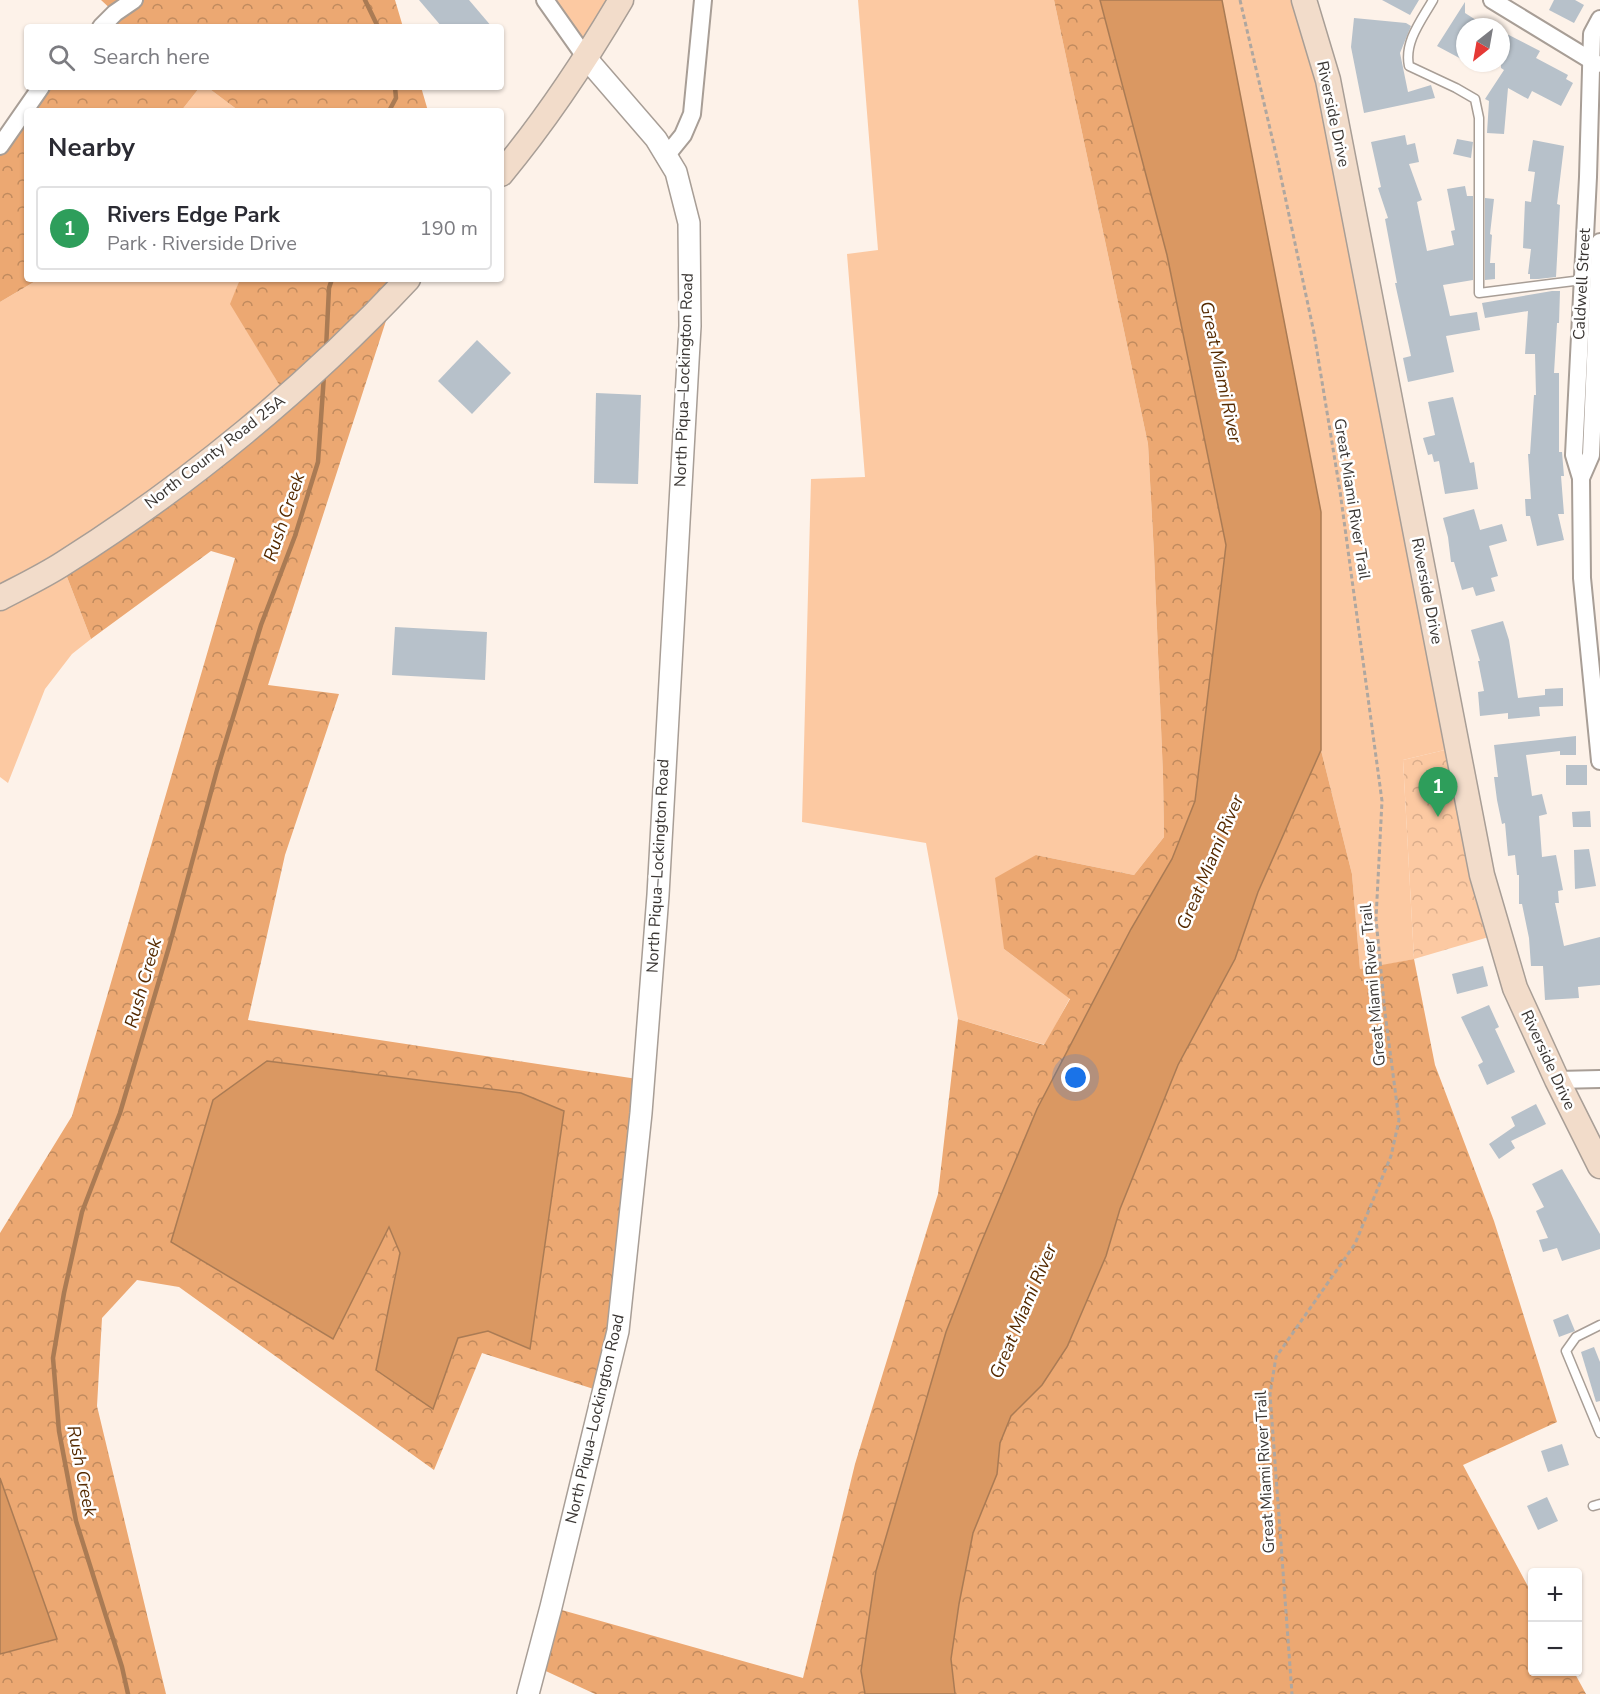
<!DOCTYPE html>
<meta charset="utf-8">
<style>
body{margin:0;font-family:"Nunito Sans",sans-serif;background:#f2f2f3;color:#2b2b33}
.controls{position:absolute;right:18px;bottom:18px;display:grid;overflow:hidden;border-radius:6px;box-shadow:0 2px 4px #0004}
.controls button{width:54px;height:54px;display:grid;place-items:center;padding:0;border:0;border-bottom:2px solid #e1e1e2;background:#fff;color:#2b2b33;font:30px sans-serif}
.compass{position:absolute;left:1456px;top:18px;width:54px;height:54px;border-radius:50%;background:#fff;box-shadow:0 2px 4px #0004;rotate:211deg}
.you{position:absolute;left:1076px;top:1078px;width:21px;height:21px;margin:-15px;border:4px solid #fff;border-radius:50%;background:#1a73e8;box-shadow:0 0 0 9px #1a73e833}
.badge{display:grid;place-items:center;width:39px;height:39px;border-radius:50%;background:#185c91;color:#fff;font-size:20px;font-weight:700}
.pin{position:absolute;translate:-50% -50px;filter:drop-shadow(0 2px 3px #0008)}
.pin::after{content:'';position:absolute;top:32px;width:21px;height:18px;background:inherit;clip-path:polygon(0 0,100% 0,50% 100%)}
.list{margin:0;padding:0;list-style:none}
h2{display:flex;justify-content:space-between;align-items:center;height:78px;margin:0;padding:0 24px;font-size:26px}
h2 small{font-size:20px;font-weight:400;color:#7c7c81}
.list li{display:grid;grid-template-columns:39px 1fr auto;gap:18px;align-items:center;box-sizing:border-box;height:84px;margin:0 12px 12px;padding:0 12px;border:2px solid #e1e1e2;border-radius:6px}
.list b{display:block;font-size:22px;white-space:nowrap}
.list p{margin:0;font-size:20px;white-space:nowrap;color:#7c7c81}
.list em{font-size:20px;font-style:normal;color:#7c7c81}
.icon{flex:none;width:33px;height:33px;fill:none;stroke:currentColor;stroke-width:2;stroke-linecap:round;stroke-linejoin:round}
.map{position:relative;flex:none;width:1600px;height:1694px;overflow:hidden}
.search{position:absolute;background:#fff;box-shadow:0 2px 4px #0004;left:24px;top:24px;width:480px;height:66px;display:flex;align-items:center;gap:15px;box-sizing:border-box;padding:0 21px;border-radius:6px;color:#7c7c81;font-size:22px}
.panel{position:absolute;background:#fff;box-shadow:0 2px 4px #0004;left:24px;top:108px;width:480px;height:174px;border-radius:6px}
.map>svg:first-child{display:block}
.grass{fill:#fcc9a2}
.forest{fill:url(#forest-crowns);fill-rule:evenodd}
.park{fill:url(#park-crowns)}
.water{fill:#da9862;stroke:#aa7b54;stroke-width:1.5}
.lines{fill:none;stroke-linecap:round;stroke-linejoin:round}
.stream{stroke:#aa7b54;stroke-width:4.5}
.building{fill:#b7c1ca}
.service-casing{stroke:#a89e96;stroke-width:11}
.minor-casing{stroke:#a89e96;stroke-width:20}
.tertiary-casing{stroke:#a89e96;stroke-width:24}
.secondary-casing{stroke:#a89e96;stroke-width:27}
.path{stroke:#afa7a0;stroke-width:3;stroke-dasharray:4.5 3;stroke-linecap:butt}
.service{stroke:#fff;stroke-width:8}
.minor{stroke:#fff;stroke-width:16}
.tertiary{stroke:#fff;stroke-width:21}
.secondary{stroke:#f2dcca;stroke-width:24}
.labels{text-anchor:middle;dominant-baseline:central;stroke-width:5;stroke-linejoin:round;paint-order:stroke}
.street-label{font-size:16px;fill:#3a3633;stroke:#fff}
.water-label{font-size:18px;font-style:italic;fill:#552a00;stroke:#fff}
</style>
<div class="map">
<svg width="1600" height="1694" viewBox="0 0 1600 1694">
<defs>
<pattern id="forest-crowns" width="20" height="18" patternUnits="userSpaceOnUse" patternTransform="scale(1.5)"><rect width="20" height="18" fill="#eca872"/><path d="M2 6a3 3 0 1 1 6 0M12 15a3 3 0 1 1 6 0" fill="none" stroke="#c08a5e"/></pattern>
<pattern id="park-crowns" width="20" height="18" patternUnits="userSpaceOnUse" patternTransform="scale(1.5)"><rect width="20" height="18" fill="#fcc9a2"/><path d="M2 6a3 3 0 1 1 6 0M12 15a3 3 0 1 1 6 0" fill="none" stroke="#d9ad8c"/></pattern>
</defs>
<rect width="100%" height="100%" fill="#fdf2e9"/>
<!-- grass -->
<g class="grass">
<path d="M545 0H621L586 58Z"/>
<path d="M858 0H1054L1148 444 1154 554 1163 776 1164 837 1134 875 1036 855 1004 949 1070 998 1045 1045 958 1019 926 843 802 822 811 479 865 477 847 254 878 250Z"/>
<path d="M1222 0H1304L1457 747 1403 760 1414 959 1360 970 1352 874 1321 750V512Z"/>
<path d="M200 87H207L239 111H181Z"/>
<path d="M39 279H240L231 304 286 396 62 564 91 639 72 654 45 689 8 783 0 777V302Z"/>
</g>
<!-- forest -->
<g class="forest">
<path d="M101 0H395L403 27H101L115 13Z"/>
<path d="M1054 0H1100L1167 255 1226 545 1195 801 1172 859 1131 929 1037 1109 978 1250 946 1332 876 1571 861 1671 865 1694H595L535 1666 551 1607 803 1678 855 1464 938 1194 958 1019 1044 1045 1070 999 1004 949 995 878 1036 855 1134 875 1164 837 1163 776 1154 554 1148 444Z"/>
<path d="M41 87H200L181 111H27V279H39L0 302V146Z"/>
<path d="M207 87H421L428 111H239Z"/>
<path d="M240 279H408L395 293 268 685 339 694 285 855 248 1020 644 1080 603 1392 482 1353 434 1470 179 1287 137 1280 102 1318 97 1406 166 1694H0V1654L57 1639 0 1478V1233L72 1116 235 558 211 551 91 639 62 564 286 396 230 304ZM267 1061 521 1093 564 1111 530 1349 488 1331 458 1338 376 1370 400 1253 389 1226Z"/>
<path d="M1321 750 1352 874 1360 969 1414 959 1435 1065 1494 1221 1557 1422 1463 1465 1532 1594V1672H1574L1586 1694H955L951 1659 959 1604 973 1533 997 1474 1000 1443 1011 1416 1042 1385 1067 1347 1106 1256 1120 1209 1178 1065 1235 959 1258 892Z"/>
</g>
<!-- park -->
<path class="park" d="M1457 747 1499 934 1414 959 1403 760Z"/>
<!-- water -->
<g class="water">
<path d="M1100 0H1222L1321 512V750L1258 892 1235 959 1178 1065 1120 1209 1106 1256 1067 1347 1042 1385 1011 1416 1000 1443 997 1474 973 1533 959 1604 951 1659 955 1694H865L861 1671 876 1571 946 1332 978 1250 1037 1109 1131 929 1172 859 1195 801 1226 545 1167 255Z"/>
<path d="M267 1061 521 1093 564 1111 530 1349 488 1331 458 1338 433 1409 376 1370 400 1253 389 1227 333 1339 171 1242 213 1100Z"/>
<path d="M0 1478 57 1639 0 1654Z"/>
</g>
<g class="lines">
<!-- stream -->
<g class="stream">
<path d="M365 0 378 27"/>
<path d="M389 111 396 98 395 87"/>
<path d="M326 349 329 288 332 279"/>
<path d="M128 1694 122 1667 76 1521 59 1431 53 1358 64 1293 82 1212 120 1113 169 947 217 770 261 625 295 536 318 462 324 375"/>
</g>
</g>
<!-- building -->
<g class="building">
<path d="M419 0H469L492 27H442Z"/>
<path d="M1382 0H1419L1410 15Z"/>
<path d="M1554 0H1575L1584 5 1574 23 1549 10Z"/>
<path d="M1465 2V13L1487 27H1465V61L1437 46Z"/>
<path d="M1354 18 1406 23 1411 26 1400 53 1408 92 1431 85 1435 98 1364 113 1351 47Z"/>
<path d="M1501 31 1540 51 1536 58 1568 75 1566 79 1573 83 1561 106 1532 91 1528 99 1508 88 1504 134 1487 133 1489 101 1485 99 1504 70 1501 68Z"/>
<path d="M1405 135 1407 145 1415 143 1419 162 1409 164 1422 200 1417 202 1427 251 1454 245 1451 231 1455 230 1447 189 1465 186 1467 196H1473V280L1443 285 1450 316 1477 312 1480 330 1446 336 1454 372 1408 382 1403 358 1411 356 1395 283H1397L1385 219 1388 218 1378 188 1381 187 1371 142Z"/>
<path d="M1457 139 1473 142 1471 158 1453 154Z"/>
<path d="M1533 140 1564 146 1557 204 1560 205 1556 277 1538 279H1530V274H1528L1531 249 1523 248 1525 201 1531 202 1535 172 1528 171Z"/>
<path d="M1485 198 1494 199 1490 234 1492 235 1490 263H1495V279L1485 280Z"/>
<path d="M1552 291H1560L1559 323H1557L1554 373H1559V452H1562L1564 476H1561L1564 514H1558L1564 540 1537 546 1530 516H1526L1525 499H1531L1528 454H1530L1534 395H1536L1535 354H1525L1528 311 1485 318 1482 303Z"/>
<path d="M477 340 511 373 472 414 438 381Z"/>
<path d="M596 393 641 395 638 484 594 483Z"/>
<path d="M1453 397 1470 463 1474 462 1478 489 1445 494 1439 461 1434 462 1432 454 1428 455 1423 438 1435 435 1428 402Z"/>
<path d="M1474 509 1480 530 1502 524 1507 541 1489 546 1498 576 1491 578 1495 591 1476 596 1473 587 1462 590 1454 562H1451L1448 537 1443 518Z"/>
<path d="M1503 621 1509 640 1518 698 1545 695V689L1563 688V706L1539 707 1540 716 1508 719V713L1480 716 1478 692 1484 691 1478 661H1480L1471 630Z"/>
<path d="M395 627 487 632 485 680 392 675Z"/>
<path d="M1576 736V755H1560V751L1526 755 1532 796 1542 794 1547 814 1539 816 1542 857 1556 855 1563 890 1558 891 1559 903H1555L1564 946 1600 937V985L1578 987 1579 998 1545 1000 1543 966H1531L1529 938 1522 904H1519V875H1517L1515 855 1508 856 1505 823 1502 824 1497 800 1494 777H1498L1494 745Z"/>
<rect x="1566" y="765" width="21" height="20"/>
<path d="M1590 811 1591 827H1573L1572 812Z"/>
<path d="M1589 849 1596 886 1575 889 1574 850Z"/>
<path d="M1483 966 1488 986 1457 994 1452 974Z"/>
<path d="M1489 1005 1499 1027 1495 1029 1515 1072 1487 1085 1478 1065 1483 1062 1461 1017Z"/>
<path d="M1536 1104 1546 1124 1511 1141 1515 1148 1499 1159 1489 1144 1515 1126 1511 1117Z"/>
<path d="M1562 1169 1600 1234V1249L1562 1261 1557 1248 1543 1252 1539 1240 1548 1238 1536 1211 1544 1207 1532 1184Z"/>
<path d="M1568 1314 1575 1331 1559 1337 1553 1320Z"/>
<path d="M1594 1347 1600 1362V1401L1596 1402 1581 1352Z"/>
<path d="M1562 1444 1569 1465 1548 1472 1541 1451Z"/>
<path d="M1547 1497 1558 1521 1538 1530 1527 1506Z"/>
</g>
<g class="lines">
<defs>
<g id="service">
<path d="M1433 0C1421 21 1404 42 1409 66L1456 88 1475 99 1479 118V293L1582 280"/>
<path d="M1600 1325 1576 1337 1566 1351 1600 1433"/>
<path d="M1593 1506 1600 1504"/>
</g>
<g id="minor">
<path d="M545 0 586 58"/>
<path d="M1492 0 1597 64"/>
<path d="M1600 19 1592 34 1588 177 1574 455 1581 478 1582 578 1600 761"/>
<path d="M101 27 115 13 134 0"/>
<path d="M0 146 41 87"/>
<path d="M666 156 683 135 692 114 703 0"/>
<path d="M1581 478 1591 455 1600 242"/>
<path d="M1557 1080 1600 1079"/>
</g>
<path id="tertiary" d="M528 1694 551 1607 618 1331 641 1113 658 895 690 326 689 223 676 172 656 139 586 58"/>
<g id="secondary">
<path d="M1304 0 1328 80 1482 875 1515 988 1557 1080 1600 1166"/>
<path d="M501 174C546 120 585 61 621 0"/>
<path d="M0 598C21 587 44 576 64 563 188 485 308 386 408 279"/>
</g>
</defs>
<!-- service casing -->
<use href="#service" class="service-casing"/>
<!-- minor casing -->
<use href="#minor" class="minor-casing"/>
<!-- tertiary casing -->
<use href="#tertiary" class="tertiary-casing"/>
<!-- secondary casing -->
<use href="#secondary" class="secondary-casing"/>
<!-- path -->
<path class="path" d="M1240 0 1278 163 1314 333 1340 491 1382 801 1376 919 1385 1013 1399 1120 1391 1156 1355 1244 1276 1357 1270 1394 1292 1694"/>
<!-- service -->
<use href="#service" class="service"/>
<!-- minor -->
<use href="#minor" class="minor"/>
<!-- tertiary -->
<use href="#tertiary" class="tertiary"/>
<!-- secondary -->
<use href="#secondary" class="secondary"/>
</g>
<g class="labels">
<!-- street labels -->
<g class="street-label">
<text transform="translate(1333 114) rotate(78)">Riverside Drive</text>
<text transform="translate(1582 284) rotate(-87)">Caldwell Street</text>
<text transform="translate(684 380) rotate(-88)">North Piqua–Lockington Road</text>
<text transform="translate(215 452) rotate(-38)">North County Road 25A</text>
<text transform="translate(1352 499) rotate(81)">Great Miami River Trail</text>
<text transform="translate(1427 591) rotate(79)">Riverside Drive</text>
<text transform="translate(658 866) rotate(-87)">North Piqua–Lockington Road</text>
<text transform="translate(1373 985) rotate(-95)">Great Miami River Trail</text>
<text transform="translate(1548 1060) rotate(65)">Riverside Drive</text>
<text transform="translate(595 1419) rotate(-77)">North Piqua–Lockington Road</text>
<text transform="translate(1265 1472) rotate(-93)">Great Miami River Trail</text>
</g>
<!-- water labels -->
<g class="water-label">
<text transform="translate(1221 372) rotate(78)">Great Miami River</text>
<text transform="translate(284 517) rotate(-71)">Rush Creek</text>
<text transform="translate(1210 862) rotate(-67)">Great Miami River</text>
<text transform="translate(143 983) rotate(-74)">Rush Creek</text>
<text transform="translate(1023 1311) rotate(-67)">Great Miami River</text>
<text transform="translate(82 1471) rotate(79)">Rush Creek</text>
</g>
</g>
</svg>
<div class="controls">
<button>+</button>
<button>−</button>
</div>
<svg class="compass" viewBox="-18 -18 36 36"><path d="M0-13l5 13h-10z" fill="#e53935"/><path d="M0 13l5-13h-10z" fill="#7c7c81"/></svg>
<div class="you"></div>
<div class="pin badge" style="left:1438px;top:817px;background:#2e9e5b">1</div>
<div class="search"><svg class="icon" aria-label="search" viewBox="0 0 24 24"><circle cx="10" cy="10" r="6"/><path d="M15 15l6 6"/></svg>Search here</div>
<section class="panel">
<h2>Nearby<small></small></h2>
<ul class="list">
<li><span class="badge" style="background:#2e9e5b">1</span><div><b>Rivers Edge Park</b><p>Park · Riverside Drive</p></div><em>190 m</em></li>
</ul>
</section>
</div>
